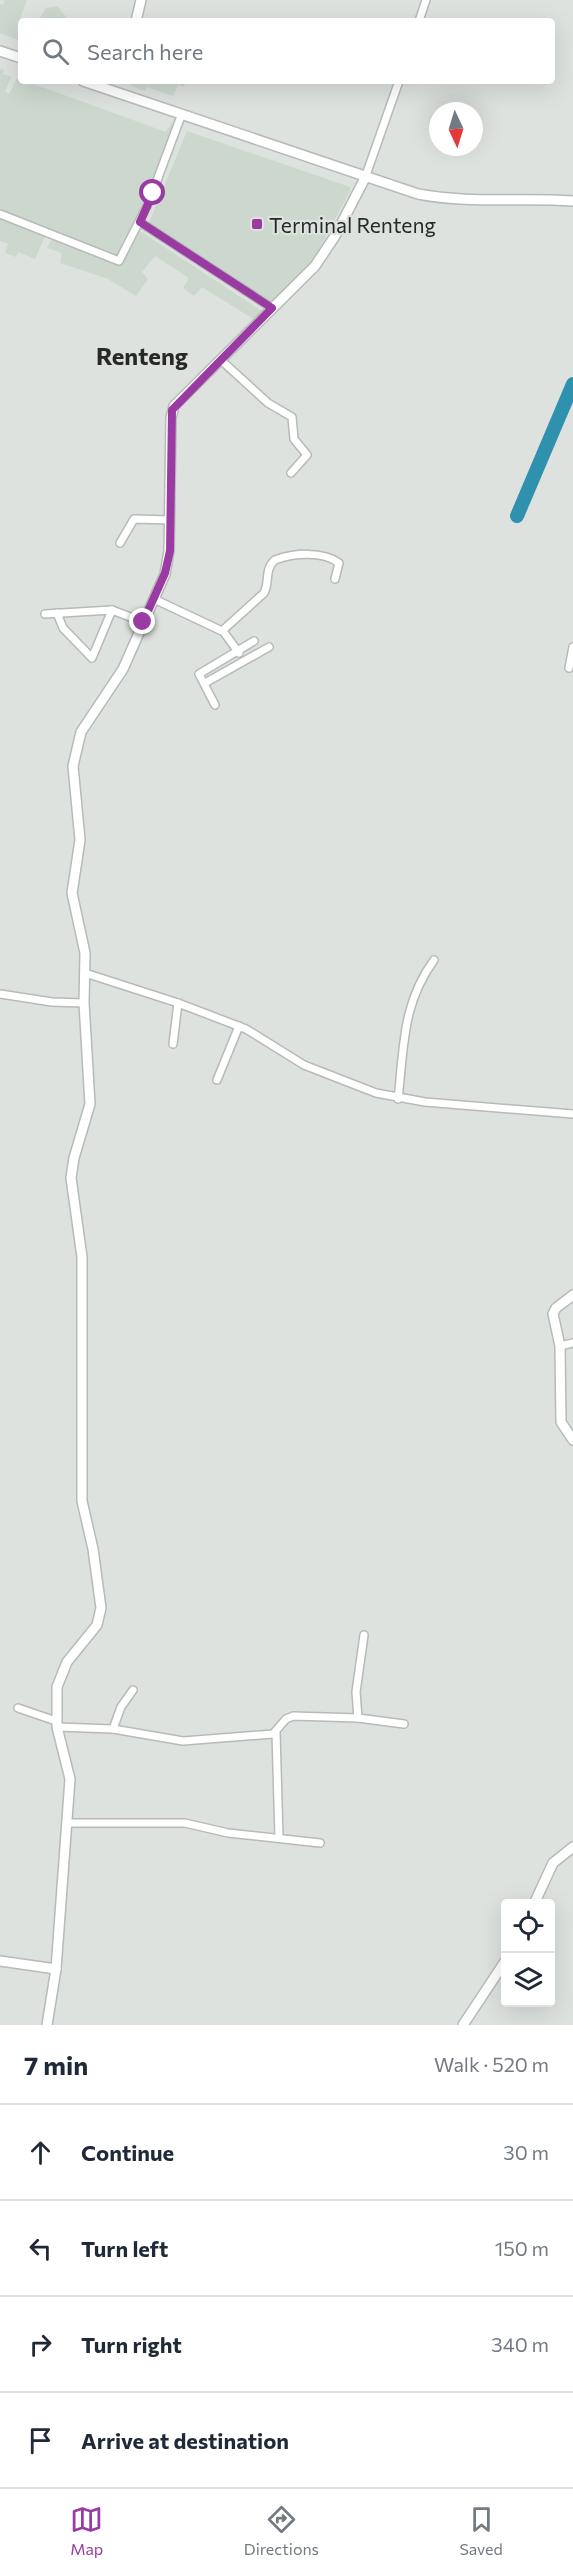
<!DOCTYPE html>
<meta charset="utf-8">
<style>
body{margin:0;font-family:Commissioner,sans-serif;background:#f6f6f7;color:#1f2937}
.controls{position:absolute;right:18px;bottom:18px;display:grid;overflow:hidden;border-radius:6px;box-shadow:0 6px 24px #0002}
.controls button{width:54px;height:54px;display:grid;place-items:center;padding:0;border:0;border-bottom:2px solid #e0e1e3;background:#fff;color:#1f2937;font:30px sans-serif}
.compass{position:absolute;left:429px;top:102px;width:54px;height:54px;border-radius:50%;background:#fff;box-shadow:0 6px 24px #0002;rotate:176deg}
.stop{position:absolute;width:18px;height:18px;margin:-14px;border:4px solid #9a3ba3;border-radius:50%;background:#fff}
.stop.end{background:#9a3ba3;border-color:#fff;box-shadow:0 2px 6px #0008}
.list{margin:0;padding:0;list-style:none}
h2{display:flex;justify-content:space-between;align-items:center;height:78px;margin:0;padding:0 24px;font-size:26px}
h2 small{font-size:20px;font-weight:400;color:#747a83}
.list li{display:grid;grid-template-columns:39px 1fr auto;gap:18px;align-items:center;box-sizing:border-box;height:96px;padding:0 24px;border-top:2px solid #e0e1e3}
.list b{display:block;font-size:22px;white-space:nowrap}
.list em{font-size:20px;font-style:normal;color:#747a83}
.icon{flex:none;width:33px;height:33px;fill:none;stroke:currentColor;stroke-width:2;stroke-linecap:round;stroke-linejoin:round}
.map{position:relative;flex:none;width:573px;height:2025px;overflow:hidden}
.search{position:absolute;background:#fff;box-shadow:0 6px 24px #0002;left:18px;right:18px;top:18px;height:66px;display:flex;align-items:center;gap:15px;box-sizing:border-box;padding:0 21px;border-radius:6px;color:#747a83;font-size:22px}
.sheet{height:462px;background:#fff}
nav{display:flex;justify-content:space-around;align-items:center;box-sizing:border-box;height:84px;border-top:2px solid #e0e1e3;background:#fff;font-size:16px;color:#747a83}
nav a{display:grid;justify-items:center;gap:3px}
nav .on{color:#9a3ba3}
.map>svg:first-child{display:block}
.built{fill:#ccd7ce}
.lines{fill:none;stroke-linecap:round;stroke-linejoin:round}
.river{stroke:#2f91ae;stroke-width:14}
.street-casing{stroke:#b6bbb7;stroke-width:10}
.secondary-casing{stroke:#b6bbb7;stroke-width:12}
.street{stroke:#fff;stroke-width:7}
.secondary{stroke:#fff;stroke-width:9}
.route{stroke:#9a3ba3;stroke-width:8}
.poi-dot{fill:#9a3ba3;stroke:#dde2de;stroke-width:2}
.labels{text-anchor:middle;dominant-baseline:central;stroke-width:4.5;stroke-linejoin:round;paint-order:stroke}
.poi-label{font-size:21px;fill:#272927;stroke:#dde2de;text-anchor:start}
.quarter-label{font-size:24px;font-weight:bold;fill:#272927;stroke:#dde2de}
</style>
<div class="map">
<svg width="573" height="2025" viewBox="0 0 573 2025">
<rect width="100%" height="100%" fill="#dde2de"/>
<!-- built -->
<g class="built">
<path d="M5 0H27L19 21 21 22V44V41L0 33V4L3 5Z"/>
<path d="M57 6 67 18 73 21H38L46 8Z"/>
<path d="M0 69 4 70 3 74 11 77 5 92 9 94 17 78 166 132 172 122 177 135 174 151 137 229 271 317 263 325 202 287 194 296 183 288 189 278 155 256 142 272 148 279 136 296 108 279 60 263 62 253 47 248 53 237 46 234 35 259 18 252 16 257 5 253 8 244 0 241Z"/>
<path d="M131 81H186L184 87 178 85 173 96 147 87 145 91 139 89 130 85Z"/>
<path d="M187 131 350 187V191L314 259 273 304 148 225Z"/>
</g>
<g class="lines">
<!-- river -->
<path class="river" d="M517 516 573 384"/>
<defs>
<g id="street">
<path d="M419 21 426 0"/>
<path d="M365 178 399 81"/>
<path d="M0 214 119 261 149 202 181 116"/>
<path d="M140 222 272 308"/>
<path d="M222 361 268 403 292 417 294 439 307 455 291 473"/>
<path d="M120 543 134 519 170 520"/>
<path d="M154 599 222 631 264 593C270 582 264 569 275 560 294 553 323 551 339 563L335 579"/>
<path d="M57 613 63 628 92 658 112 610"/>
<path d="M45 614 112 610 143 622"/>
<path d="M223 631 239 653"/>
<path d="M569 668 573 647"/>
<path d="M205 683 269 647"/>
<path d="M215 705 199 674 254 641"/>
<path d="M85 973 178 1003 246 1029 304 1065 376 1093 425 1102 573 1114"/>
<path d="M0 994 52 1002 84 1003"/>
<path d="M173 1044 178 1003"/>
<path d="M217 1080 239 1026"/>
<path d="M398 1099C404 1047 402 1004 434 960"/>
<path d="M560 1346 573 1343"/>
<path d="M18 1708 56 1721"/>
<path d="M358 1718 356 1692 364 1635"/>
<path d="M57 1727 113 1729 183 1741 273 1734 286 1719 293 1716 358 1718 404 1724"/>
<path d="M113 1729 121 1707 133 1690"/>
<path d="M276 1733 279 1837"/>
<path d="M67 1823H185L228 1833 320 1843"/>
</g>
<g id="secondary">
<path d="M136 21 141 0"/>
<path d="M0 51 21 58"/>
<path d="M83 81 418 194C470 204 521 197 573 201"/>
<path d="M573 1295 556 1308 553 1314 560 1346 561 1422 573 1440"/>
<path d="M534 1904 553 1863 573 1847"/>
<path d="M0 1961 56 1969 70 1779 57 1727V1687L67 1662 97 1625 101 1608 93 1549 82 1501V1257L71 1178 74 1158 90 1104 84 1003 85 953 72 893 80 840 73 766 81 732 123 669 165 574 169 551 171 418 174 406 315 266 335 236 365 178"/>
<path d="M47 2025 56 1969"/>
<path d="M463 2025 506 1960"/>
</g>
</defs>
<!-- street casing -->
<use href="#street" class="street-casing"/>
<!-- secondary casing -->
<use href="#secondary" class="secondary-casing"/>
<!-- street -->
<use href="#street" class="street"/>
<!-- secondary -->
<use href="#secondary" class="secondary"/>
</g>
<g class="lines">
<!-- route -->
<path class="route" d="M143 622 165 573 170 551 172 410 272 308 140 222 153 193"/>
</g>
<!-- markers -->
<rect class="poi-dot" x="251" y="218" width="12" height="12" rx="3"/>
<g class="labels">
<!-- poi labels -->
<g class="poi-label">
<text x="269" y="224">Terminal Renteng</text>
</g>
<!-- quarter labels -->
<g class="quarter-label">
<text x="142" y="355">Renteng</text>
</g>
</g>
</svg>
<div class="controls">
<button><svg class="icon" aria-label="locate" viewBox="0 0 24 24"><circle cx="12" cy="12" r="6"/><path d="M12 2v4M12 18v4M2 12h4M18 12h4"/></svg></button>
<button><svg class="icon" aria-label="layers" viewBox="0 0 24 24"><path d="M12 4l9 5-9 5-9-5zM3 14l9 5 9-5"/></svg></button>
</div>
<svg class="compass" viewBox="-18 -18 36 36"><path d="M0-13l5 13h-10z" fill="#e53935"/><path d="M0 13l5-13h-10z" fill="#747a83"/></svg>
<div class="stop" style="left:153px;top:193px"></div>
<div class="stop end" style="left:143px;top:622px"></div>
<div class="search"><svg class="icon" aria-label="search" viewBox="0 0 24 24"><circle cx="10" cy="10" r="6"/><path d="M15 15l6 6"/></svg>Search here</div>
</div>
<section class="sheet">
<h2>7 min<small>Walk · 520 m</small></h2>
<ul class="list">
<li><svg class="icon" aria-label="ahead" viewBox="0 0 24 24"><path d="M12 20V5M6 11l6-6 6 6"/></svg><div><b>Continue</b></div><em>30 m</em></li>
<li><svg class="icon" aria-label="left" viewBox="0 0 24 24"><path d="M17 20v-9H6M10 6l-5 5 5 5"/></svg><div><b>Turn left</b></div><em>150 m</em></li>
<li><svg class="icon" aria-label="right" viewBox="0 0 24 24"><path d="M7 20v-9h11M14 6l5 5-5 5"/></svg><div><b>Turn right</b></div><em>340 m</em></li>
<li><svg class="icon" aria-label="arrive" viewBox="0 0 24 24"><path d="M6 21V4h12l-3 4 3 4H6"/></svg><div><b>Arrive at destination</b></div></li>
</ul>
</section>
<nav>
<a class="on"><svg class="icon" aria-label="map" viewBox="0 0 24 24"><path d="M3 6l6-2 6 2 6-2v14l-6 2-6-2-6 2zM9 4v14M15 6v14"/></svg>Map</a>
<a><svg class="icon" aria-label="directions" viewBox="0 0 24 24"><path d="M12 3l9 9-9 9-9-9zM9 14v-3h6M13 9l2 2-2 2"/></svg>Directions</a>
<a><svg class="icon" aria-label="saved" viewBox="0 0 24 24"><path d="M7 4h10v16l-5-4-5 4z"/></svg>Saved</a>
</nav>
